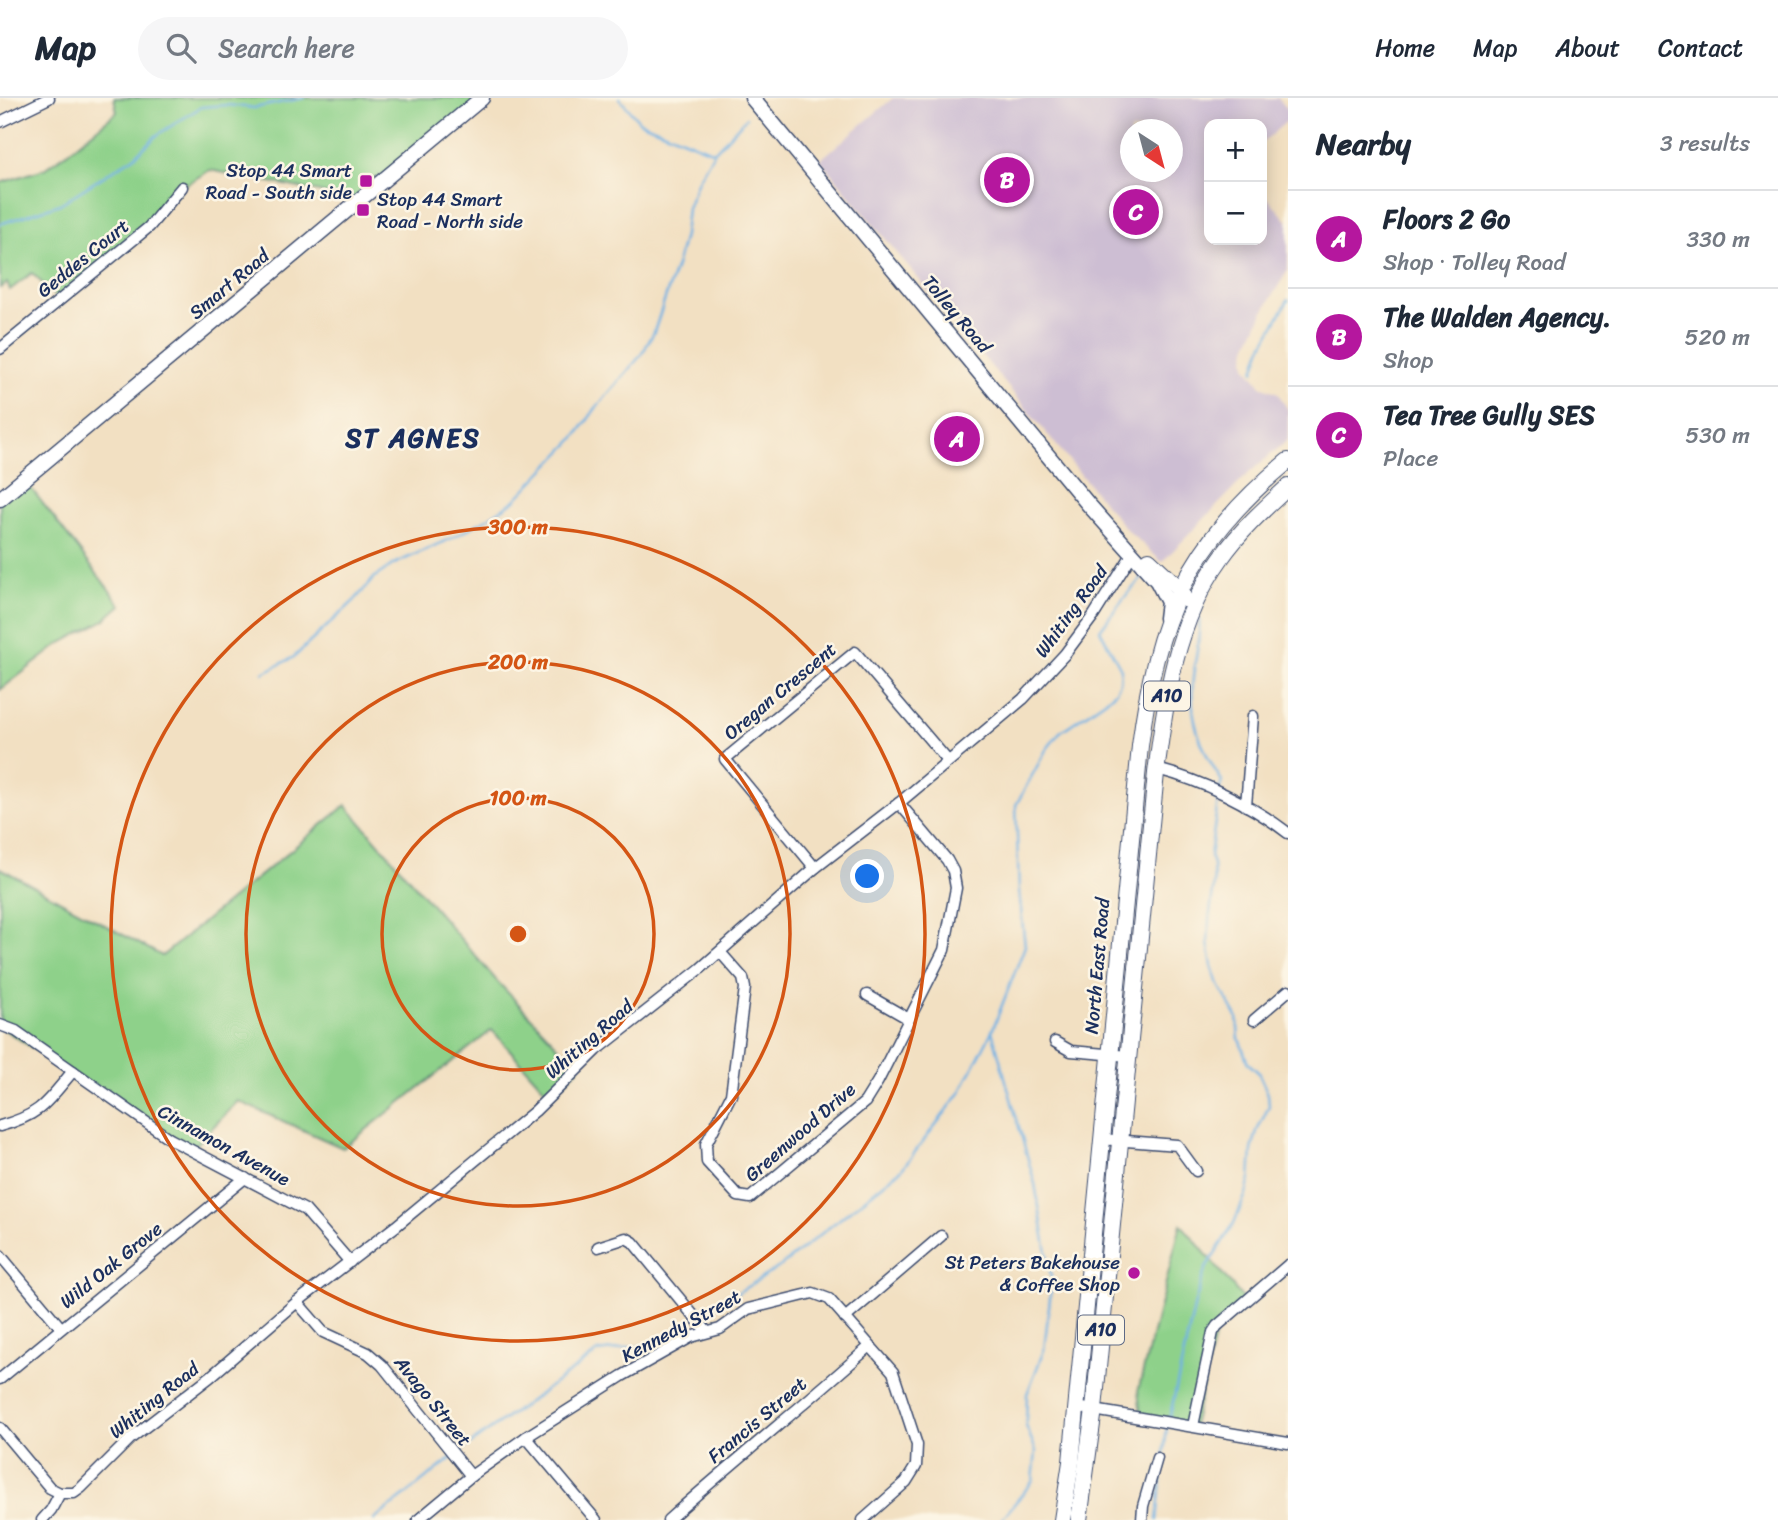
<!DOCTYPE html>
<meta charset="utf-8">
<style>
body{margin:0;font-family:Sriracha,sans-serif;background:#f6f6f7;color:#1f2937}
.controls{position:absolute;right:21px;top:21px;display:grid;overflow:hidden;border-radius:14px;box-shadow:0 4px 18px #0003}
.controls button{width:63px;height:63px;display:grid;place-items:center;padding:0;border:0;border-bottom:2px solid #e0e1e3;background:#fff;color:#1f2937;font:35px sans-serif}
.compass{position:absolute;left:1120px;top:21px;width:63px;height:63px;border-radius:50%;background:#fff;box-shadow:0 4px 18px #0003;rotate:144deg}
.you{position:absolute;left:868px;top:779px;width:24px;height:24px;margin:-18px;border:5px solid #fff;border-radius:50%;background:#1a73e8;box-shadow:0 0 0 10px #1a73e833}
.badge{display:grid;place-items:center;width:46px;height:46px;border-radius:50%;background:#b5179e;color:#fff;font-size:23px;font-weight:700}
.pin{position:absolute;translate:-50% -50%;border:4px solid #fff;box-shadow:0 2px 7px #0006}
.list{margin:0;padding:0;list-style:none}
h2{display:flex;justify-content:space-between;align-items:center;height:91px;margin:0;padding:0 28px;font-size:30px}
h2 small{font-size:23px;font-weight:400;color:#747a83}
.list li{display:grid;grid-template-columns:46px 1fr auto;gap:21px;align-items:center;box-sizing:border-box;height:98px;padding:0 28px;border-top:2px solid #e0e1e3}
.list b{display:block;font-size:26px;white-space:nowrap}
.list p{margin:0;font-size:23px;white-space:nowrap;color:#747a83}
.list em{font-size:23px;font-style:normal;color:#747a83}
.icon{flex:none;width:38px;height:38px;fill:none;stroke:currentColor;stroke-width:2;stroke-linecap:round;stroke-linejoin:round}
.map{position:relative;flex:none;width:1288px;height:1422px;overflow:hidden}
header{display:flex;align-items:center;gap:42px;box-sizing:border-box;height:98px;padding:0 35px;background:#fff;border-bottom:2px solid #e0e1e3}
header strong{font-size:33px}
nav{display:flex;gap:38px;margin-inline-start:auto;font-size:24px}
.search{width:490px;height:63px;background:#f6f6f7;display:flex;align-items:center;gap:18px;box-sizing:border-box;padding:0 24px;border-radius:38px;color:#747a83;font-size:26px}
main{display:flex}
aside{flex:1;background:#fff}
.map>svg:first-child{display:block}
.industrial{fill:#cdbed3;fill-rule:evenodd}
.green{fill:#8ed18a;stroke:#548074;stroke-width:2}
.lines{fill:none;stroke-linecap:round;stroke-linejoin:round}
.stream{stroke:#6fb1e4;stroke-width:2.5}
.street-casing{stroke:#3b4a6d;stroke-width:13}
.secondary-casing{stroke:#3b4a6d;stroke-width:17}
.primary-casing{stroke:#3b4a6d;stroke-width:18}
.street{stroke:#fff;stroke-width:10}
.secondary{stroke:#fff;stroke-width:14}
.primary{stroke:#fff;stroke-width:16}
.ring{fill:none;stroke:#d45514;stroke-width:3.5}
.poi-dot{fill:#b5179e;stroke:#fcf5e5;stroke-width:2.5}
.labels{text-anchor:middle;dominant-baseline:central;stroke-width:5;stroke-linejoin:round;paint-order:stroke}
.shield{fill:#fcf5e5;stroke:#5e6a86;stroke-width:2}
.shield-label{font-size:18px;font-weight:bold;fill:#1b2f5e}
.poi-label{font-size:19px;fill:#1b2f5e;stroke:#fcf5e5;text-anchor:end}
.street-label{font-size:19px;fill:#1b2f5e;stroke:#fcf5e5}
.district-label{font-size:26px;font-weight:bold;letter-spacing:2px;fill:#1b2f5e;stroke:#fcf5e5}
.centre{fill:#d45514;stroke:#fcf5e5;stroke-width:3.5}
.ring-label{font-size:21px;text-anchor:middle;font-weight:bold;fill:#d45514;stroke:#fcf5e5;stroke-width:5;stroke-linejoin:round;paint-order:stroke}
</style>
<header>
<strong>Map</strong>
<div class="search"><svg class="icon" aria-label="search" viewBox="0 0 24 24"><circle cx="10" cy="10" r="6"/><path d="M15 15l6 6"/></svg>Search here</div>
<nav><a>Home</a><a>Map</a><a>About</a><a>Contact</a></nav>
</header>
<main>
<div class="map">
<svg width="1288" height="1422" viewBox="0 0 1288 1422">
<rect width="100%" height="100%" fill="#fcf5e5"/>
<filter id="ink" filterUnits="userSpaceOnUse"><feTurbulence type="fractalNoise" baseFrequency=".0143" numOctaves="2"/><feDisplacementMap in="SourceGraphic" scale="14" xChannelSelector="R" yChannelSelector="G"/><feConvolveMatrix kernelMatrix="1 2 1 2 8 2 1 2 1" color-interpolation-filters="sRGB"/></filter>
<filter id="wash" filterUnits="userSpaceOnUse"><feTurbulence type="fractalNoise" baseFrequency=".00686" numOctaves="4" result="noise"/><feDisplacementMap in="SourceGraphic" scale="28" xChannelSelector="R" yChannelSelector="G"/><feGaussianBlur stdDeviation="1.57" result="paint"/><feColorMatrix in="noise" values="0 0 0 0 0 0 0 0 0 0 0 0 0 0 0 0 0 1.4 0 .05"/><feComposite in="paint" operator="in"/></filter>
<g filter="url(#wash)">
<rect width="100%" height="100%" fill="#f2e0c2"/>
<!-- industrial -->
<path class="industrial" d="M893 0H1278L1288 12V22L1262 45V26H1209V142H1262V93L1288 124V172L1265 210 1247 249 1245 261 1246 268 1261 288 1278 295 1288 312V342L1250 374 1162 464 1126 431 820 62ZM1130 32H1172V74H1130Z"/>
<!-- green -->
<g class="green">
<path d="M114 0H482L359 102 210 72 182 89 149 129 59 202 32 175 10 192 7 185 0 190V85L44 71 68 54 117 14Z"/>
<path d="M24 381 121 507 103 523 61 545 0 592V401Z"/>
<path d="M346 707 496 882 579 970 551 998 492 932 343 1050 238 1003 191 1052 0 929V770L162 858Z"/>
<path d="M1181 1126 1245 1203 1217 1228 1193 1328 1141 1318 1138 1293Z"/>
</g>
<g class="lines">
<!-- stream -->
<g class="stream">
<path d="M619 0 640 24 714 54"/>
<path d="M0 126 60 106 134 59 157 37 201 9 227 7 254 10 304 0"/>
<path d="M1254 273 1261 251 1288 202"/>
<path d="M1199 520C1201 541 1195 559 1193 580 1189 620 1200 650 1222 683L1220 690"/>
<path d="M263 575 294 559 354 503 375 479 394 466 452 440 483 423 514 403 574 341 596 310 642 256 654 234 677 165 684 137 687 110 698 82 714 54 746 20"/>
<path d="M992 933 1035 1086 1052 1183 1044 1252 1027 1296 1026 1328 1036 1353 1033 1383 1001 1422"/>
<path d="M703 1216 781 1168 902 1071 960 995 992 933 1025 848 1019 794 1016 707 1046 652 1060 634 1105 603 1116 593 1120 585 1121 571 1100 532 1123 501 1142 480"/>
<path d="M1169 1322 1196 1201 1205 1172 1234 1125 1246 1096 1250 1081 1252 1052 1257 1033 1269 1008 1268 996 1258 974 1248 965 1239 941 1237 919 1217 884 1212 868 1208 845 1209 822 1214 786 1213 766 1210 758 1219 696"/>
<path d="M458 1355 598 1254 650 1247 689 1225"/>
<path d="M374 1422 453 1359"/>
<path d="M1157 1422 1167 1328"/>
</g>
</g>
</g>
<g filter="url(#ink)">
<g class="lines">
<defs>
<g id="street">
<path d="M0 24 49 0"/>
<path d="M0 251 149 129 182 89"/>
<path d="M1157 671C1203 683 1250 706 1288 735"/>
<path d="M1246 708 1253 618"/>
<path d="M815 770 725 661 855 554 948 663"/>
<path d="M720 854 743 880 745 890 731 997 706 1046 707 1064 738 1098 750 1100 865 1004 878 983 944 852 956 790 953 773 947 762 899 705"/>
<path d="M867 897 909 921"/>
<path d="M1254 922 1288 893"/>
<path d="M0 927 16 933 170 1041 305 1112 350 1164"/>
<path d="M1055 944 1071 953 1128 958"/>
<path d="M0 1028C41 1017 47 1004 73 973"/>
<path d="M1101 1041 1177 1047 1196 1073"/>
<path d="M598 1149 626 1140 633 1144 707 1234"/>
<path d="M0 1157 61 1230"/>
<path d="M297 1204 323 1234 368 1255 382 1267 471 1378"/>
<path d="M845 1220 941 1138"/>
<path d="M0 1281 245 1080"/>
<path d="M1076 1309 1288 1345"/>
<path d="M1193 1328 1213 1234 1217 1228 1288 1167"/>
<path d="M0 1330 50 1390 60 1395"/>
<path d="M526 1339 596 1422"/>
<path d="M42 1422 51 1412 60 1395H74L81 1390 131 1340 210 1279 297 1204 396 1128 535 1013 597 952 700 871 815 770 899 705 1023 601 1065 556 1094 517 1133 455"/>
<path d="M418 1422 471 1378 526 1339 622 1278 691 1239 720 1231 748 1211 813 1195 829 1201 893 1274 917 1347 916 1368 906 1384 863 1422"/>
<path d="M668 1422C734 1363 803 1308 869 1249"/>
<path d="M1142 1422 1143 1408 1157 1360"/>
</g>
<g id="secondary">
<path d="M752 0 1088 406 1157 483 1168 504 1166 520"/>
<path d="M0 401 482 0"/>
</g>
<g id="primary">
<path d="M1149 462 1180 491 1184 501"/>
<path d="M1062 1422 1071 1364 1140 648C1156 520 1188 446 1288 363"/>
<path d="M1079 1422 1094 1311 1156 675C1165 602 1176 522 1221 460 1240 433 1264 411 1288 389"/>
</g>
</defs>
<!-- street casing -->
<use href="#street" class="street-casing"/>
<!-- secondary casing -->
<use href="#secondary" class="secondary-casing"/>
<!-- primary casing -->
<use href="#primary" class="primary-casing"/>
<!-- street -->
<use href="#street" class="street"/>
<!-- secondary -->
<use href="#secondary" class="secondary"/>
<!-- primary -->
<use href="#primary" class="primary"/>
</g>
</g>
<!-- distance rings -->
<g class="ring">
<circle cx="518" cy="836" r="136"/>
<circle cx="518" cy="836" r="272"/>
<circle cx="518" cy="836" r="407"/>
</g>
<!-- markers -->
<g class="poi-dot">
<rect x="359" y="76" width="14" height="14" rx="3.5"/>
<rect x="356" y="105" width="14" height="14" rx="3.5"/>
<circle cx="1134" cy="1175" r="7"/>
</g>
<g class="labels">
<!-- shield labels -->
<g class="shield">
<rect x="1144" y="583.5" width="46" height="29" rx="5"/>
<rect x="1078" y="1217.5" width="46" height="29" rx="5"/>
</g>
<g class="shield-label">
<text x="1167" y="598">A10</text>
<text x="1101" y="1232">A10</text>
</g>
<!-- poi labels -->
<g class="poi-label">
<text x="352" y="72">Stop 44 Smart<tspan x="352" dy="22">Road - South side</tspan></text>
<text x="377" y="101" text-anchor="start">Stop 44 Smart<tspan x="377" dy="22">Road - North side</tspan></text>
<text x="1120" y="1164">St Peters Bakehouse<tspan x="1120" dy="22">&amp; Coffee Shop</tspan></text>
</g>
<!-- street labels -->
<g class="street-label">
<text transform="translate(83 160) rotate(-39)">Geddes Court</text>
<text transform="translate(229 186) rotate(-40)">Smart Road</text>
<text transform="translate(957 216) rotate(50)">Tolley Road</text>
<text transform="translate(1071 513) rotate(-54)">Whiting Road</text>
<text transform="translate(780 593) rotate(-40)">Oregan Crescent</text>
<text transform="translate(1097 868) rotate(-85)">North East Road</text>
<text transform="translate(589 941) rotate(-41)">Whiting Road</text>
<text transform="translate(800 1034) rotate(-41)">Greenwood Drive</text>
<text transform="translate(224 1047) rotate(29)">Cinnamon Avenue</text>
<text transform="translate(111 1167) rotate(-39)">Wild Oak Grove</text>
<text transform="translate(681 1228) rotate(-28)">Kennedy Street</text>
<text transform="translate(154 1302) rotate(-39)">Whiting Road</text>
<text transform="translate(433 1303) rotate(51)">Avago Street</text>
<text transform="translate(757 1322) rotate(-40)">Francis Street</text>
</g>
<!-- district labels -->
<g class="district-label">
<text x="413" y="340">ST AGNES</text>
</g>
</g>
<circle cx="518" cy="836" r="10" class="centre"/>
<g class="ring-label">
<text x="518" y="436">300 m</text>
<text x="518" y="571">200 m</text>
<text x="518" y="707">100 m</text>
</g>
</svg>
<div class="controls">
<button>+</button>
<button>−</button>
</div>
<svg class="compass" viewBox="-18 -18 36 36"><path d="M0-13l5 13h-10z" fill="#e53935"/><path d="M0 13l5-13h-10z" fill="#747a83"/></svg>
<div class="you"></div>
<div class="pin badge" style="left:957px;top:341px">A</div>
<div class="pin badge" style="left:1007px;top:82px">B</div>
<div class="pin badge" style="left:1136px;top:114px">C</div>
</div>
<aside>
<h2>Nearby<small>3 results</small></h2>
<ul class="list">
<li><span class="badge">A</span><div><b>Floors 2 Go</b><p>Shop · Tolley Road</p></div><em>330 m</em></li>
<li><span class="badge">B</span><div><b>The Walden Agency.</b><p>Shop</p></div><em>520 m</em></li>
<li><span class="badge">C</span><div><b>Tea Tree Gully SES</b><p>Place</p></div><em>530 m</em></li>
</ul>
</aside>
</main>
